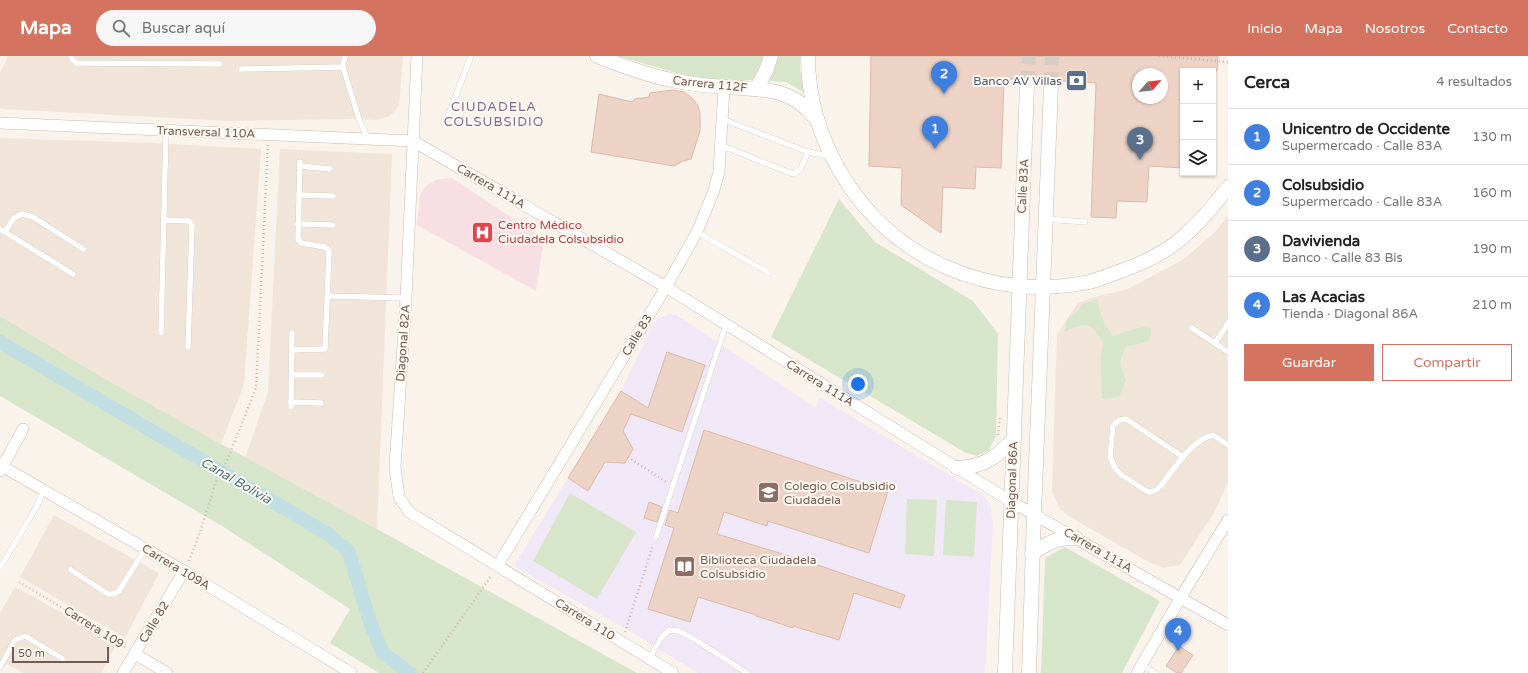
<!DOCTYPE html>
<html lang="es">
<meta charset="utf-8">
<style>
body{margin:0;font-family:"Varela Round",sans-serif;background:#f6f6f6;color:#222}
.controls{position:absolute;right:12px;top:12px;display:grid;overflow:hidden;border-radius:0px;box-shadow:0 1px 3px #0004}
.controls button{width:36px;height:36px;display:grid;place-items:center;padding:0;border:0;border-bottom:1px solid #e0e0e0;background:#fff;color:#222;font:20px sans-serif}
.compass{position:absolute;left:1132px;top:12px;width:36px;height:36px;border-radius:50%;background:#fff;box-shadow:0 1px 3px #0004;rotate:63deg}
.scale{position:absolute;left:12px;bottom:10px;width:97px;box-sizing:border-box;padding-left:4px;border:2px solid #725b51;border-top:0;font-size:11px;line-height:14px;white-space:nowrap;color:#725b51;-webkit-text-stroke:3px #fdf8f1;paint-order:stroke}
.you{position:absolute;left:858px;top:328px;width:14px;height:14px;margin:-10px;border:3px solid #fff;border-radius:50%;background:#1a73e8;box-shadow:0 0 0 6px #1a73e833}
.badge{display:grid;place-items:center;width:26px;height:26px;border-radius:50%;background:#d47460;color:#fff;font-size:13px;font-weight:700}
.pin{position:absolute;translate:-50% -33px;filter:drop-shadow(0 1px 2px #0008)}
.pin::after{content:'';position:absolute;top:21px;width:14px;height:12px;background:inherit;clip-path:polygon(0 0,100% 0,50% 100%)}
.list{margin:0;padding:0;list-style:none}
h2{display:flex;justify-content:space-between;align-items:center;height:52px;margin:0;padding:0 16px;font-size:17px}
h2 small{font-size:13px;font-weight:400;color:#767676}
.list li{display:grid;grid-template-columns:26px 1fr auto;gap:12px;align-items:center;box-sizing:border-box;height:56px;padding:0 16px;border-top:1px solid #e0e0e0}
.list b{display:block;font-size:15px;white-space:nowrap}
.list p{margin:0;font-size:13px;white-space:nowrap;color:#767676}
.list em{font-size:13px;font-style:normal;color:#767676}
.actions{display:flex;gap:8px;padding:12px 16px}
.actions a{flex:1;padding:9px 0;border:1px solid #d47460;border-radius:0px;text-align:center;font-size:14px;color:#d47460}
.actions .main{background:#d47460;color:#fff}
.icon{flex:none;width:22px;height:22px;fill:none;stroke:currentColor;stroke-width:2;stroke-linecap:round;stroke-linejoin:round}
.map{position:relative;flex:none;width:1228px;height:617px;overflow:hidden}
header{display:flex;align-items:center;gap:24px;box-sizing:border-box;height:56px;padding:0 20px;background:#d47460;color:#fff}
header strong{font-size:19px}
nav{display:flex;gap:22px;margin-inline-start:auto;font-size:14px}
.search{width:280px;height:36px;background:#f6f6f6;display:flex;align-items:center;gap:10px;box-sizing:border-box;padding:0 14px;border-radius:22px;color:#767676;font-size:15px}
main{display:flex}
aside{flex:1;background:#fff}
.map>svg:first-child{display:block}
.residential{fill:#f1e5da}
.education{fill:#f0e7f7}
.medical{fill:#f7dfe3}
.green{fill:#d7e6ca}
.lines{fill:none;stroke-linecap:round;stroke-linejoin:round}
.canal{stroke:#c1dfe2;stroke-width:14}
.building{fill:#ecd3c6;stroke:#ddbaa8;fill-rule:evenodd}
.tertiary-tunnel{stroke:#d8cdc4;stroke-width:14;stroke-dasharray:14 7;stroke-linecap:butt}
.service-casing{stroke:#cbbcb2;stroke-width:6}
.minor-casing{stroke:#cbbcb2;stroke-width:12}
.tertiary-casing{stroke:#cbbcb2;stroke-width:15}
.path{stroke:#d1b6a9;stroke-width:2.5;stroke-dasharray:1 3;stroke-linecap:butt}
.service{stroke:#fff;stroke-width:5.5}
.minor{stroke:#fff;stroke-width:11}
.tertiary{stroke:#fff;stroke-width:14}
.labels{text-anchor:middle;dominant-baseline:central;stroke-width:4;stroke-linejoin:round;paint-order:stroke}
.service-label{font-size:12px;fill:#4e5e75;stroke:#fdf8f1;text-anchor:end}
.street-label{font-size:12px;fill:#725b51;stroke:#fdf8f1}
.health-label{font-size:12px;fill:#be3a42;stroke:#fdf8f1;text-anchor:start}
.education-label{font-size:12px;fill:#785e54;stroke:#fdf8f1;text-anchor:start}
.neighbourhood-label{font-size:13px;letter-spacing:1px;fill:#7f698d;stroke:#fdf8f1}
.water-label{font-size:13px;font-style:italic;fill:#4a767b;stroke:#fdf8f1}
</style>
<header>
<strong>Mapa</strong>
<div class="search"><svg class="icon" aria-label="search" viewBox="0 0 24 24"><circle cx="10" cy="10" r="6"/><path d="M15 15l6 6"/></svg>Buscar aquí</div>
<nav><a>Inicio</a><a>Mapa</a><a>Nosotros</a><a>Contacto</a></nav>
</header>
<main>
<div class="map">
<svg width="1228" height="617" viewBox="0 0 1228 617">
<rect width="100%" height="100%" fill="#faf3eb"/>
<!-- residential -->
<g class="residential">
<path d="M8 0H403L399 50 390 60 375 64 359 63 228 65 2 53 0 52V17Z"/>
<path d="M0 82 152 87 261 93 244 328 221 388 102 321 0 260Z"/>
<path d="M280 93 392 98 377 473 245 402 268 336Z"/>
<path d="M1228 160V426L1215 455 1180 509 1163 512 1145 504 1070 461 1059 452 1052 435 1057 278 1078 247 1098 240 1128 233 1184 203 1215 176Z"/>
<path d="M54 459 159 517 125 582 20 521Z"/>
<path d="M15 531 117 587 101 617H23L0 604V557Z"/>
</g>
<!-- education -->
<path class="education" d="M668 258 676 259 684 264 816 352 819 341 984 440 990 448 993 467 985 617H698L626 573 514 510 621 335 653 269 658 263Z"/>
<!-- medical -->
<path class="medical" d="M452 122 544 183 536 235 417 169 420 139 426 130 438 123Z"/>
<!-- green -->
<g class="green">
<path d="M618 0H800V14L806 38 786 26 760 24H728L684 19Z"/>
<path d="M839 143 875 186 973 245 998 278 996 380 989 394 978 400 966 397 771 281Z"/>
<path d="M1098 243C1100 259 1103 267 1113 280L1144 270 1150 271 1151 277 1149 285 1126 291C1118 306 1120 309 1126 324L1119 341 1102 343 1101 303 1103 286C1089 265 1088 266 1065 275L1067 263 1076 257 1083 248Z"/>
<path d="M0 260 102 321 221 388 377 473 637 617H379L330 587 350 553 222 470 0 340Z"/>
<path d="M570 437 636 476 597 543 533 505Z"/>
<path d="M907 443 937 444 934 500 905 498Z"/>
<path d="M946 444 977 446 974 501 943 499Z"/>
<path d="M1065 491 1160 545 1122 617H1041L1045 502Z"/>
</g>
<g class="lines">
<!-- canal -->
<path class="canal" d="M0 286 328 478 349 496 371 569 383 597 410 617"/>
</g>
<!-- building -->
<g class="building">
<path d="M871 0H1218L1217 15H1183V112L1149 110 1147 146 1117 145 1116 162 1091 161 1096 27 1058 25 1052 22 1045 24H1034L1028 21 1021 23H1004L1001 112 976 111 975 133 943 131 941 177 901 149 902 112 869 110ZM1138 18H1162V42H1138Z"/>
<path d="M672 34 684 36 692 42 698 50 700 58V75L691 103 683 105 674 110 591 96 599 38 632 46 635 43 649 41 650 37Z"/>
<path d="M667 296 705 309 682 376 631 358 623 375 633 393 625 407 605 406 588 435 568 422 621 335 648 352Z"/>
<path d="M704 374 888 435 869 497 768 465 767 470 724 456 717 478 812 507 905 539 900 552 854 537 839 584 793 570V572L772 565 756 560V559L698 541 690 566 648 553 674 472 665 469 670 454 678 457Z"/>
<path d="M649 446 662 451 657 466 644 462Z"/>
<path d="M1179 590 1193 599 1181 617H1177L1166 610Z"/>
</g>
<g class="lines">
<!-- tertiary-tunnel -->
<g class="tertiary-tunnel">
<path d="M1027 29 1029 0"/>
<path d="M1051 30 1052 0"/>
</g>
<defs>
<g id="service">
<path d="M71 0 72 3 76 7 220 8"/>
<path d="M345 0 343 11 359 63 368 83"/>
<path d="M241 13 343 11"/>
<path d="M447 63 471 0"/>
<path d="M722 63 808 96 829 100"/>
<path d="M720 89 793 118 800 114 808 96"/>
<path d="M300 110 330 113"/>
<path d="M299 139 333 140"/>
<path d="M1046 163 1085 166"/>
<path d="M164 164 189 165 192 169 188 291"/>
<path d="M298 168 333 169"/>
<path d="M0 173 73 218"/>
<path d="M5 176 14 162 22 158 33 161 83 193"/>
<path d="M697 176 769 217"/>
<path d="M328 240 406 242"/>
<path d="M1192 272 1228 296"/>
<path d="M161 277 166 74"/>
<path d="M1215 287 1228 267"/>
<path d="M292 294 325 293 329 195 325 191 301 187 298 183 300 106"/>
<path d="M292 319H322"/>
<path d="M291 346 321 347"/>
<path d="M291 351 292 277"/>
<path d="M1183 401 1126 363 1119 364 1113 370 1110 401 1115 412 1120 418 1148 436 1154 435 1159 432C1172 416 1192 383 1213 379L1228 389"/>
<path d="M656 481 726 269"/>
<path d="M0 512 37 450 43 434"/>
<path d="M71 514 108 538H114L119 535 145 493"/>
<path d="M649 603 661 582 669 574 679 575 694 583 747 617"/>
<path d="M1142 609 1155 617"/>
<path d="M0 611 15 584 25 580 63 603"/>
</g>
<g id="minor">
<path d="M417 0 406 242 395 411 399 441 409 456 673 617"/>
<path d="M0 67 413 85 666 231 1012 446 1228 569"/>
<path d="M0 409 184 515 351 617"/>
<path d="M0 415 23 373"/>
<path d="M498 509 666 231 697 176 713 137 719 116 724 31"/>
<path d="M135 598 167 617"/>
<path d="M123 617 184 515"/>
<path d="M1137 617 1181 541 1228 464"/>
</g>
<g id="tertiary">
<path d="M597 0C623 10 649 20 676 25 692 28 709 30 725 31 762 34 791 30 816 63"/>
<path d="M808 0C808 42 820 82 841 117 892 204 991 246 1089 226 1097 224 1105 221 1112 218 1134 211 1159 200 1177 186 1197 170 1213 151 1228 131"/>
<path d="M756 33 766 15 771 0"/>
<path d="M957 412C983 411 997 402 1014 382"/>
<path d="M1032 498C1046 487 1059 481 1076 482"/>
<path d="M1005 617 1027 29"/>
<path d="M1029 617 1034 458 1051 30"/>
</g>
</defs>
<!-- service casing -->
<use href="#service" class="service-casing"/>
<!-- minor casing -->
<use href="#minor" class="minor-casing"/>
<!-- tertiary casing -->
<use href="#tertiary" class="tertiary-casing"/>
<!-- path -->
<g class="path">
<path d="M1159 0 1228 6"/>
<path d="M998 379 1000 360"/>
<path d="M628 401 666 426"/>
<path d="M189 505 201 473 217 423 226 407 256 332 268 89"/>
<path d="M19 526 122 587 126 591"/>
<path d="M625 576 653 489"/>
<path d="M423 617 491 520"/>
</g>
<!-- service -->
<use href="#service" class="service"/>
<!-- minor -->
<use href="#minor" class="minor"/>
<!-- tertiary -->
<use href="#tertiary" class="tertiary"/>
</g>
<!-- icons -->
<defs>
<symbol id="bank-square" viewBox="-11 -11 22 22"><rect x="-9" y="-9" width="18" height="18" rx="4" fill="#5c6f8a" stroke="#fdf8f1"/><path d="M-6-4H6V4H-6ZM0-2.3a2.3 2.3 0 1 0 0 4.6a2.3 2.3 0 1 0 0-4.6Z" fill="#fff"/></symbol>
<symbol id="hospital-square" viewBox="-11 -11 22 22"><rect x="-9" y="-9" width="18" height="18" rx="4" fill="#e0444e" stroke="#fdf8f1"/><path d="M-5-5h3v3.5h4V-5h3V5h-3V1.5h-4V5h-3Z" fill="#fff"/></symbol>
<symbol id="school-square" viewBox="-11 -11 22 22"><rect x="-9" y="-9" width="18" height="18" rx="4" fill="#8d6e63" stroke="#fdf8f1"/><path d="M0-5L7-2L0 1L-7-2ZM-4 1L0 2.5L4 1V4Q0 6-4 4Z" fill="#fff"/></symbol>
<symbol id="library-square" viewBox="-11 -11 22 22"><rect x="-9" y="-9" width="18" height="18" rx="4" fill="#8d6e63" stroke="#fdf8f1"/><path d="M-6-4Q-3-5.5-.7-3.5V5Q-3 3-6 4ZM6-4Q3-5.5 .7-3.5V5Q3 3 6 4Z" fill="#fff"/></symbol>
</defs>
<g fill-rule="evenodd">
<use href="#bank-square" x="1064" y="12" width="25" height="25"/>
<use href="#hospital-square" x="470" y="164" width="25" height="25"/>
<use href="#school-square" x="756" y="424" width="25" height="25"/>
<use href="#library-square" x="672" y="498" width="25" height="25"/>
</g>
<g class="labels">
<!-- service labels -->
<g class="service-label">
<text x="1062" y="25">Banco AV Villas</text>
</g>
<!-- street labels -->
<g class="street-label">
<text transform="translate(710 28) rotate(6)">Carrera 112F</text>
<text transform="translate(206 76) rotate(2)">Transversal 110A</text>
<text transform="translate(491 130) rotate(30)">Carrera 111A</text>
<text transform="translate(1023 130) rotate(-87)">Calle 83A</text>
<text transform="translate(637 279) rotate(-59)">Calle 83</text>
<text transform="translate(403 287) rotate(-86)">Diagonal 82A</text>
<text transform="translate(820 327) rotate(32)">Carrera 111A</text>
<text transform="translate(1012 424) rotate(-88)">Diagonal 86A</text>
<text transform="translate(1098 494) rotate(30)">Carrera 111A</text>
<text transform="translate(176 511) rotate(31)">Carrera 109A</text>
<text transform="translate(585 563) rotate(32)">Carrera 110</text>
<text transform="translate(154 566) rotate(-59)">Calle 82</text>
<text transform="translate(94 571) rotate(32)">Carrera 109</text>
</g>
<!-- health labels -->
<g class="health-label">
<text x="498" y="169">Centro Médico<tspan x="498" dy="14">Ciudadela Colsubsidio</tspan></text>
</g>
<!-- education labels -->
<g class="education-label">
<text x="784" y="430">Colegio Colsubsidio<tspan x="784" dy="14">Ciudadela</tspan></text>
<text x="700" y="504">Biblioteca Ciudadela<tspan x="700" dy="14">Colsubsidio</tspan></text>
</g>
<!-- neighbourhood labels -->
<g class="neighbourhood-label">
<text x="494" y="51">CIUDADELA<tspan x="494" dy="15">COLSUBSIDIO</tspan></text>
</g>
<!-- water labels -->
<g class="water-label">
<text transform="translate(236 425) rotate(30)">Canal Bolivia</text>
</g>
</g>
</svg>
<div class="controls">
<button>+</button>
<button>−</button>
<button><svg class="icon" aria-label="layers" viewBox="0 0 24 24"><path d="M12 4l9 5-9 5-9-5zM3 14l9 5 9-5"/></svg></button>
</div>
<svg class="compass" viewBox="-18 -18 36 36"><path d="M0-13l5 13h-10z" fill="#e53935"/><path d="M0 13l5-13h-10z" fill="#767676"/></svg>
<div class="scale">50 m</div>
<div class="you"></div>
<div class="pin badge" style="left:935px;top:93px;background:#3f7fe0">1</div>
<div class="pin badge" style="left:944px;top:38px;background:#3f7fe0">2</div>
<div class="pin badge" style="left:1140px;top:104px;background:#5c6f8a">3</div>
<div class="pin badge" style="left:1178px;top:595px;background:#3f7fe0">4</div>
</div>
<aside>
<h2>Cerca<small>4 resultados</small></h2>
<ul class="list">
<li><span class="badge" style="background:#3f7fe0">1</span><div><b>Unicentro de Occidente</b><p>Supermercado · Calle 83A</p></div><em>130 m</em></li>
<li><span class="badge" style="background:#3f7fe0">2</span><div><b>Colsubsidio</b><p>Supermercado · Calle 83A</p></div><em>160 m</em></li>
<li><span class="badge" style="background:#5c6f8a">3</span><div><b>Davivienda</b><p>Banco · Calle 83 Bis</p></div><em>190 m</em></li>
<li><span class="badge" style="background:#3f7fe0">4</span><div><b>Las Acacias</b><p>Tienda · Diagonal 86A</p></div><em>210 m</em></li>
</ul>
<div class="actions"><a class="main">Guardar</a><a>Compartir</a></div>
</aside>
</main>
